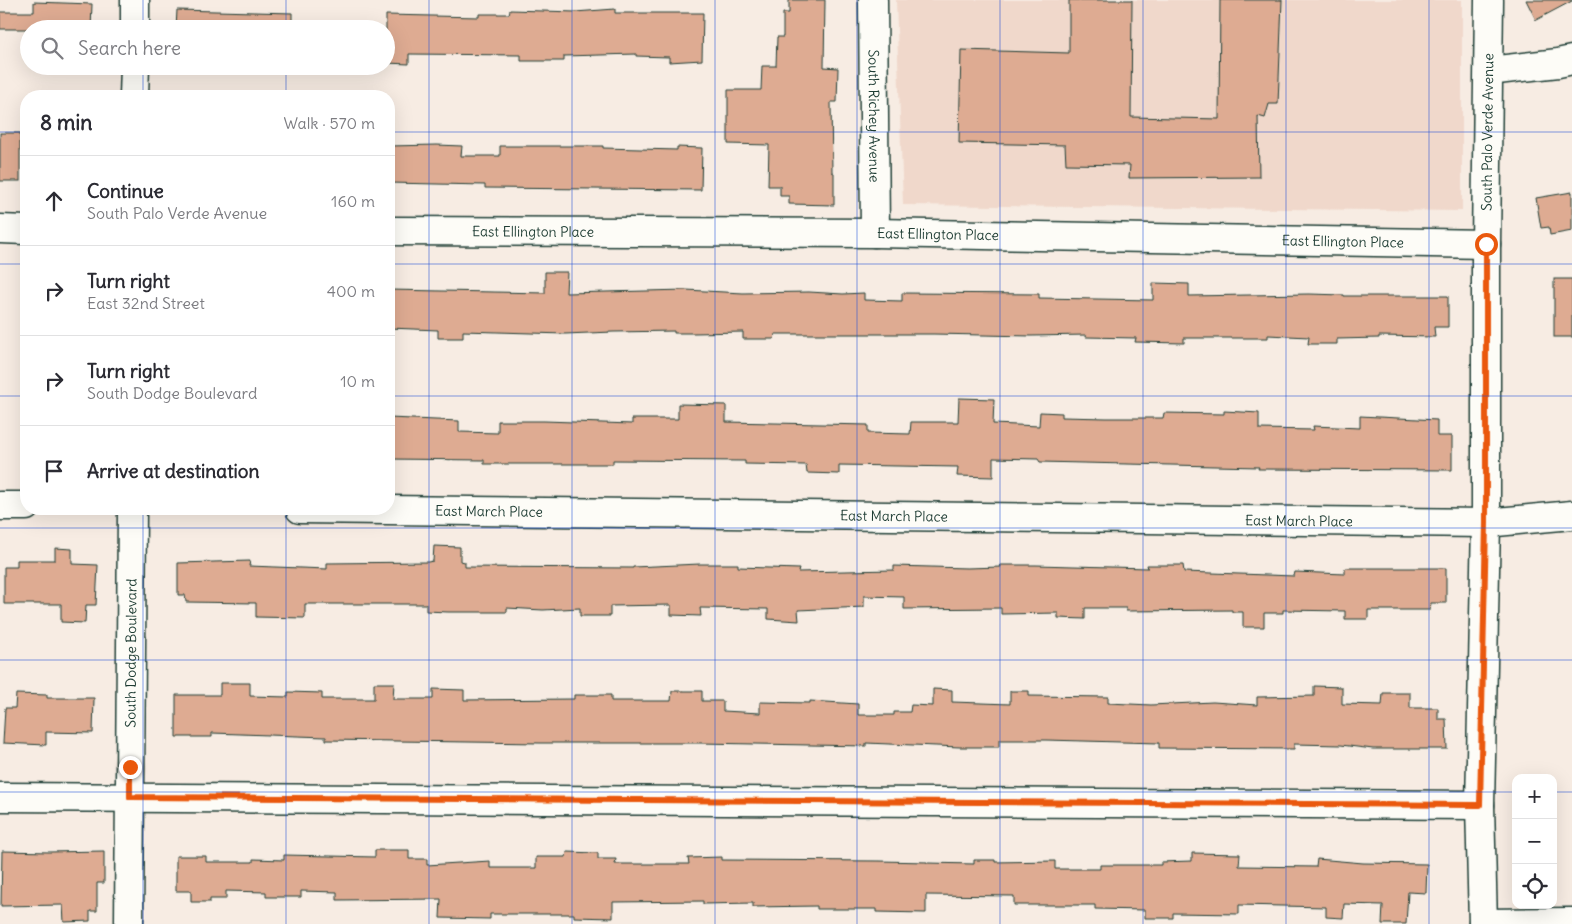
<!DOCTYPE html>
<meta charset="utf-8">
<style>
body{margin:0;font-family:Delius,sans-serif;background:#f2f2f3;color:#2b2b33}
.controls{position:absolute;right:15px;bottom:15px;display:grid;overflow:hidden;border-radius:10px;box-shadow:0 5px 20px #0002}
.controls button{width:45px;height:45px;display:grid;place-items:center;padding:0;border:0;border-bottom:1px solid #e1e1e2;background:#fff;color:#2b2b33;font:25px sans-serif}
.stop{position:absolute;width:15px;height:15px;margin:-11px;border:4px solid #ea580c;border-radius:50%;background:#fff}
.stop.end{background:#ea580c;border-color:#fff;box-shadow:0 1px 5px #0008}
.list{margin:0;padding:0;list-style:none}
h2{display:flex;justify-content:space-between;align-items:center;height:65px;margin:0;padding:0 20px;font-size:21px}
h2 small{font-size:16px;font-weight:400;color:#7c7c81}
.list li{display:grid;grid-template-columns:32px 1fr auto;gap:15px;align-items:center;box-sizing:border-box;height:90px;padding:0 20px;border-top:1px solid #e1e1e2}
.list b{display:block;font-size:19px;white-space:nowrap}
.list p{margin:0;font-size:16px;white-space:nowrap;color:#7c7c81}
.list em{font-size:16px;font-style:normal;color:#7c7c81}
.icon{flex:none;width:28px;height:28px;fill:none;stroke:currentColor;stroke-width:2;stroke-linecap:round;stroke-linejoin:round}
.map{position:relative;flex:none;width:1572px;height:924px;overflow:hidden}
.search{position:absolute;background:#fff;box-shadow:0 5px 20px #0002;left:20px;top:20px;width:375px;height:55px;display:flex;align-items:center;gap:12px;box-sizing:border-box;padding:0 18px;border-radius:28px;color:#7c7c81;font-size:19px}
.panel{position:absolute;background:#fff;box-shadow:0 5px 20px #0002;left:20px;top:90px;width:375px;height:425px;border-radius:20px}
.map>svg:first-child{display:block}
.built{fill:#f0d8cb}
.building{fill:#deab92;stroke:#1f3d34}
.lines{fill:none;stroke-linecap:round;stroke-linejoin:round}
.minor-casing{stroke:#1f3d34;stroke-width:31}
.minor{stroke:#fdfcf7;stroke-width:28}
.route{stroke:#ea580c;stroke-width:6}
.grid{fill:none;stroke:#1d4ed8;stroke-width:1;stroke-opacity:0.55}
.labels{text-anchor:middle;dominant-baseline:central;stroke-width:4.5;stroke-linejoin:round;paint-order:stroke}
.street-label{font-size:14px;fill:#1f3d34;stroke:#fdfcf7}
</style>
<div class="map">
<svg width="1572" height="924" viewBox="0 0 1572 924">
<rect width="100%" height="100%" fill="#f7ece3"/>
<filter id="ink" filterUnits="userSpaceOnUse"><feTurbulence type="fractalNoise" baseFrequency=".02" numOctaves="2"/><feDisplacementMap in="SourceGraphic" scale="10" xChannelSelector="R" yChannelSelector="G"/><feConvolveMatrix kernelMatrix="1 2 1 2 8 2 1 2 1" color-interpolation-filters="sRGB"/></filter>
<g filter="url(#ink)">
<!-- built -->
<path class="built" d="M896 0H1462V211L903 205Z"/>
<!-- building -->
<g class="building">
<path d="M789 0H825L824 67 838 68 837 102H831L832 172 834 173V205L789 204V196H780V186H768L769 145 728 144V90H761L762 66H776L777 37H783V13H789Z"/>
<path d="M1069 0H1132L1131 117 1219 119 1220 0H1282L1278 104H1269L1265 118 1258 116 1259 177 1129 178 1130 165 1066 164 1065 145 959 143 961 50 1069 53Z"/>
<path d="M1526 0H1572V1L1536 20Z"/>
<path d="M34 2 92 4 91 29H0V12H34Z"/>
<path d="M615 9V13H703L702 60 669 62V57L636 56V54L564 56V61H521V55L409 54V64L386 63V15L479 17V14H509L510 10 575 12Z"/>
<path d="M177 10 292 13V29H176Z"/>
<rect x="0" y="133" width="20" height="48"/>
<path d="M437 145 462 146 461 156H500V146H603V148L677 150V147L702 148 701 190 485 188V185L389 183V146Z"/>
<path d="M1572 192V231L1550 235 1549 227 1541 228 1536 198Z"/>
<path d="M545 272H567L566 293 686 290 743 293 809 292 843 294 864 293V300L902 301V293L1039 294V298L1153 300V283L1189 284V296L1309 294 1344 295V296H1448V327H1434L1435 337 1379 336V338L1337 339V344H1308L1309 337 1268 335V338H1184V343L1135 342 1136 338 1086 337V335L1031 336 934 334H775L774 339H743V332L694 333H674V331L613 332 565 334 463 331V338H438V330L389 328V290L545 293Z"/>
<rect x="1554" y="279" width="18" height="58"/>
<path d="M959 398 994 399 993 424 1039 426 1040 412 1062 413V417L1106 418H1163L1164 413 1224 414V411L1259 413V429L1314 430 1313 426 1360 428V416L1437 420V436H1452V470L1258 469 1259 467 1040 462 1038 459 993 458V477L957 476 958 467 839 465V474L807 473 806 465 745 464V461L613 460V464H484V460L389 459V418L459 421V432L498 433V421H544L632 424V419H678V404L726 405V422L868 425V433L910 434 911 422H958Z"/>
<path d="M434 546 460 547V561L465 562V567L633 568V567L700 564H738V567L799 569 798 572 894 570V566L967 568 1001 567 1000 565H1036L1148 568 1147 565H1183L1184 572 1294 576 1295 572 1345 574V568H1446V603H1431L1430 610H1368V619H1345V611L1283 610V613H1264V627H1243V612H1232V610L1126 611V608H1085V619L1058 618V613L1001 614V608L904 609V597L864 596V607L798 610 799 621 768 619V609L700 608 701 616 671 615V605L610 606V616H580V608L543 610 507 608V612H448L426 611V604H305V618L256 617V603L186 602 185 595H178V563L250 561 249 566 327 569V563L428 562 433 561Z"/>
<path d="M55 548 72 549V564L98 565 96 605H86L85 623 61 622V604H4V567H17V560H55Z"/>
<path d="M220 683H250V696L288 697V692L322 693V699H374V683H394L393 699H433V689L464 690V700L574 699V695H611V701H671L672 691H702V701H723V711L760 713V702L810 703V701L858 704V715H894V712H910L911 705 933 706V689L952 690V702L1010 704V691H1029V696L1108 697V703L1151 705 1213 702 1257 705V697L1314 696V686L1342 687V704L1382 705 1383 693H1410V708H1438V719H1446L1447 749H1373L1341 745 1294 744V749L1159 748V743L1046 740H999V747H960L866 743V746L700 743H540L326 740V737L212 733V737H176V695H220Z"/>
<path d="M16 694 47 695V698H94L93 733 46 732V745L3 743 5 708H15Z"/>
<path d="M375 850H409V859H427V865L490 861V868H536V857H566L567 852 598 853V859H616L615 864H689L688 858 722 857V860L879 861 927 862V863L974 864V860H995V862L1055 861V869H1100V865H1161V862L1192 861V853L1240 854 1239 866 1316 867 1317 859 1363 863 1427 864 1426 893 1408 892 1406 924H1382L1383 905 1344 904 1343 918 1326 917V907L1239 905V914L1173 913V918H1145V910L1095 909V905H1014V896L926 895V913L877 912V909H817V906L753 907V903L703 904V901L613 902V918L574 917V914H490V919L440 918 441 899 337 900V892L301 891V897H266V892L226 891V899H210V902H191V891H176V856H206V862H253V859L284 860V855L375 857Z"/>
<path d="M2 851 49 852 104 851V883H97V911H90V921L64 922 63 905 1 906Z"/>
</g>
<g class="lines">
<defs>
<g id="minor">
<path id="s1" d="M873 0 875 233"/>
<path d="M135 29V0"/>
<path d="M1489 71 1558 63 1572 60"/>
<path d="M134 96 135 66"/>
<path d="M0 229 26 230"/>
<path id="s2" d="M389 231 875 233 1486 244"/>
<path d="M0 506H26"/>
<path id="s3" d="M300 509 1486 523 1572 515"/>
<path d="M0 797 1480 805"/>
<path d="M1483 923 1572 922"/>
<path id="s4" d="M129 924 132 509"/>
<path id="s5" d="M1483 924 1480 805 1486 523V244L1489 0"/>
</g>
</defs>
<!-- minor casing -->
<use href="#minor" class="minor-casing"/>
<!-- minor -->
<use href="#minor" class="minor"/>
</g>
</g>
<g class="lines" filter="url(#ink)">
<!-- route -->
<path class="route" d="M130 767V797L1480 805 1486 523V244"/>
</g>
<!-- grid -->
<path class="grid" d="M143 0V29M286 0V29M429 0V924M572 0V924M715 0V924M857 0V924M1000 0V924M1143 0V924M1286 0V924M1429 0V924M143 66V96M286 66V96M0 132H26M389 132H1572M0 264H26M389 264H1572M0 396H26M389 396H1572M143 509V924M286 509V924M0 528H1572M0 660H1572M0 792H1516M1553 792H1572"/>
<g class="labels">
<!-- street labels -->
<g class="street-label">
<text stroke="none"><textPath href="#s1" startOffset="116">South Richey Avenue</textPath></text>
<text stroke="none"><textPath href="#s5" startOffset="792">South Palo Verde Avenue</textPath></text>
<text stroke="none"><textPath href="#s2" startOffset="144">East Ellington Place</textPath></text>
<text stroke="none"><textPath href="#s2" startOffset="549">East Ellington Place</textPath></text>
<text stroke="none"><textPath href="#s2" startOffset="954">East Ellington Place</textPath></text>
<text stroke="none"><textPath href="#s3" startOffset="189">East March Place</textPath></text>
<text stroke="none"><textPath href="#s3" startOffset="594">East March Place</textPath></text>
<text stroke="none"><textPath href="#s3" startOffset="999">East March Place</textPath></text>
<text stroke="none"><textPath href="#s4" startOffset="271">South Dodge Boulevard</textPath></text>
</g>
</g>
</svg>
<div class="controls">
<button>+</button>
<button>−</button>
<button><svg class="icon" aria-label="locate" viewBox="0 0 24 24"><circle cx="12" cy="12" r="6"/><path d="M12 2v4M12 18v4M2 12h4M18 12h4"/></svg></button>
</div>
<div class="stop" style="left:1486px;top:244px"></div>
<div class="stop end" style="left:130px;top:767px"></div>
<div class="search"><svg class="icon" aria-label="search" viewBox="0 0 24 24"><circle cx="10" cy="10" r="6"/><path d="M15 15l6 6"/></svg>Search here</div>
<section class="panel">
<h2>8 min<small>Walk · 570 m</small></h2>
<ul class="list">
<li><svg class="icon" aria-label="ahead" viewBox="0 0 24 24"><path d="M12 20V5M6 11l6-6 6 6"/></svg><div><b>Continue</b><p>South Palo Verde Avenue</p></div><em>160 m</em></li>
<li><svg class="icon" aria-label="right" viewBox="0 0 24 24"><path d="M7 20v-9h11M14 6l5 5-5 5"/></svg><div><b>Turn right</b><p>East 32nd Street</p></div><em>400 m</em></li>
<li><svg class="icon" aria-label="right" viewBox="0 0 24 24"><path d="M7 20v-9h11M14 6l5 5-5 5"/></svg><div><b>Turn right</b><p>South Dodge Boulevard</p></div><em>10 m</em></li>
<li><svg class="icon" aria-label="arrive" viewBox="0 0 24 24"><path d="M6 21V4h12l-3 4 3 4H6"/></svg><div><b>Arrive at destination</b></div></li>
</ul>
</section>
</div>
